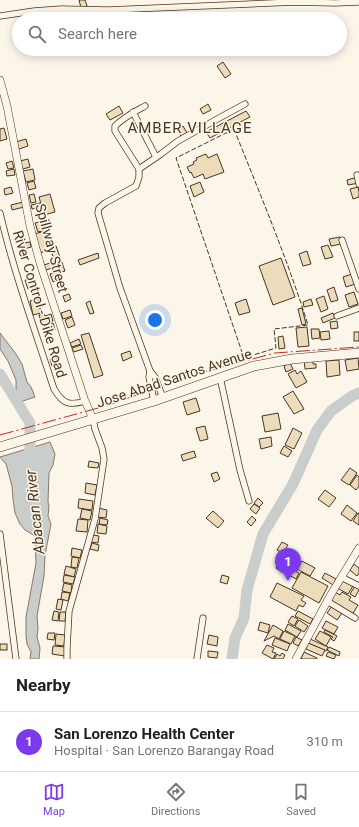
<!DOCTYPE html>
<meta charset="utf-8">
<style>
body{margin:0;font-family:Roboto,sans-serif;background:#f6f6f6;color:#202124}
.you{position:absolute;left:155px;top:320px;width:14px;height:14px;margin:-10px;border:3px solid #fff;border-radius:50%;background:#1a73e8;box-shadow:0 0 0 6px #1a73e833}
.badge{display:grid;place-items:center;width:26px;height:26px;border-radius:50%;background:#7c3aed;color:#fff;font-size:13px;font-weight:700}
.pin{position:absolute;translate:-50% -33px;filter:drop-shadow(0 1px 2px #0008)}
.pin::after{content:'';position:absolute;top:21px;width:14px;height:12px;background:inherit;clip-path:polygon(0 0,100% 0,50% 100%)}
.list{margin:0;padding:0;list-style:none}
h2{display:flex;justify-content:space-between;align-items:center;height:52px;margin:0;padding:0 16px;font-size:17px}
h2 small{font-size:13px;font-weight:400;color:#757577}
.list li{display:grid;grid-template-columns:26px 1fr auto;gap:12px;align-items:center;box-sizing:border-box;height:60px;padding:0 16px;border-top:1px solid #e0e0e0}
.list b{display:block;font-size:15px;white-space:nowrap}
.list p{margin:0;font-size:13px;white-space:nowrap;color:#757577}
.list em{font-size:13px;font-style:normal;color:#757577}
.icon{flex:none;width:22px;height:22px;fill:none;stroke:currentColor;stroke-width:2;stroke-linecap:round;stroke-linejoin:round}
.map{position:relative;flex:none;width:359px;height:659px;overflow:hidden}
.search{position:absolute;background:#fff;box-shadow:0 2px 10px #0003;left:12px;right:12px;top:12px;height:44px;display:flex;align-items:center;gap:10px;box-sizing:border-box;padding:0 14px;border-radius:22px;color:#757577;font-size:15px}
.sheet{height:112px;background:#fff}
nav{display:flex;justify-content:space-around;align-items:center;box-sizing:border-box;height:56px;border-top:1px solid #e0e0e0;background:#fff;font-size:11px;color:#757577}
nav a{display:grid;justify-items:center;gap:2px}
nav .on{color:#7c3aed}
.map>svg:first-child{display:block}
.water{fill:#c9cecd;stroke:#887966}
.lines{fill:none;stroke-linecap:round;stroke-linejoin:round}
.river{stroke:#c9cecd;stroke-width:11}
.building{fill:#ecdcbc;stroke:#4a3520}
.minor-casing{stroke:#4a3520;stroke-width:7}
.tertiary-casing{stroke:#4a3520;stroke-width:8}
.trunk-casing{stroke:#4a3520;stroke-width:10}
.minor{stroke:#fbf6e9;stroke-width:5.5}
.tertiary{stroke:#fbf6e9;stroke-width:7}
.trunk{stroke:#fbf6e9;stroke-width:9}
.fence{stroke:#4a3520;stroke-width:1;stroke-dasharray:5 2;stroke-linecap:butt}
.power{stroke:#c62828;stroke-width:1;stroke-dasharray:14 3 2 3;stroke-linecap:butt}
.labels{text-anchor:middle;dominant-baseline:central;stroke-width:3;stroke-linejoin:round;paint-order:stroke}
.street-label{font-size:14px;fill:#4a3520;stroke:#fbf6e9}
.neighbourhood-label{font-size:15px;letter-spacing:1px;fill:#4a3520;stroke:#fbf6e9}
.water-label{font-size:15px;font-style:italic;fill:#4a3520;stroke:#fbf6e9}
</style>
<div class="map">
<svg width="359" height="659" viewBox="0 0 359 659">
<rect width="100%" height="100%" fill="#fbf6e9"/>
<!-- water -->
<g class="water">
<path d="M0 333 16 354 22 364 27 382 31 387 35 397 14 404 13 398 16 392V380L8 361 0 349Z"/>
<path d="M50 442 55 454 53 465 49 473 48 502 49 506 48 516 51 524 45 555 44 576 37 616 38 628 37 637 40 648 39 659H30L31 652 27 644 26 636V617L36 563 35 536 25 530 20 524 15 513 13 499 12 486 6 464 0 457Z"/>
</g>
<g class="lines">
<!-- river -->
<g class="river">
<path d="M0 374 30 423V464"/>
<path d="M232 659 235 638 244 618 247 590 263 534 293 484 317 430 331 411 352 396 359 393"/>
</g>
</g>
<!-- building -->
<g class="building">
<path d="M79 0H85L87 6 81 8Z"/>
<path d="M223 62 231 74 225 78 217 66Z"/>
<path d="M208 104 211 110 203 114 200 109Z"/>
<path d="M119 106 123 113 110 120 106 114Z"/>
<path d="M246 111 250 117 210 138 206 132Z"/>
<path d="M183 126 187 133 181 136 177 129Z"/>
<path d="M4 128 7 139 0 141V129Z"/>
<path d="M26 139 28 146 19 149 16 142Z"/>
<path d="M206 154 208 158 217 154 224 172 205 179 203 174 194 178 191 172 190 173 187 167 194 164 193 162 197 160 196 158Z"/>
<path d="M28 159 30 167 23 169 20 161Z"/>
<path d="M12 161 14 168 8 169 6 163Z"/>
<path d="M14 169 15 175 7 176 6 171Z"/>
<path d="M33 169 35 180 26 182 23 171Z"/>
<path d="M358 177 359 183 348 185 347 180Z"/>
<path d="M34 181 36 188 29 190 27 183Z"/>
<path d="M200 182 204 192 194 197 190 186Z"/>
<path d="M11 187 13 193 5 195 4 189Z"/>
<path d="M358 187 359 192V197L353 199 350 189Z"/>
<path d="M34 194 36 202 31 203 29 195Z"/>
<path d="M50 194 55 212 44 215 39 197Z"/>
<path d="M23 202 24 207 12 210 11 205Z"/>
<path d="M40 203 41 207 32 209 31 205Z"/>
<path d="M43 221 45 230 38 232 35 223Z"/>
<path d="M45 231 50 250 39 253 34 234Z"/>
<path d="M340 237 341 244 331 246 329 239Z"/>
<path d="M30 242 31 247 24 249 23 243Z"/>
<path d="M328 245 333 257 325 259 321 247Z"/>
<path d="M56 246 65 271 59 273 50 248Z"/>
<path d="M307 251 311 264 303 266 299 254Z"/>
<path d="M98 253 99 258 80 265 78 260Z"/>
<path d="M281 258 295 297 273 305 259 266Z"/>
<path d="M53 262 55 267 46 270 44 265Z"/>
<path d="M56 272 59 279 53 282 50 274Z"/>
<path d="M352 274 355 284 346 287 343 277Z"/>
<path d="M34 278 36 286 28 289 25 280Z"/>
<path d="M334 287 338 300 331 302 327 290Z"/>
<path d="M354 292 358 304 349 307 345 295Z"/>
<path d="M69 294 71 299 65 302 63 296Z"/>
<path d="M324 296 328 309 321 312 316 299Z"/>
<path d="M38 299 41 313 33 315 30 301Z"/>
<path d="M246 299 250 312 239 315 235 303Z"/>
<path d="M311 299 313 305 304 307 303 302Z"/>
<path d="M90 301 94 313 90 314 86 303Z"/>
<path d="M302 308 306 324 302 325 298 309Z"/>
<path d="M70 310 72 316 63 319 61 313Z"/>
<path d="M333 313 335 318 323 323 321 318Z"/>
<path d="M44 314 45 316 51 314 53 321 42 325 39 315Z"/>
<path d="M72 317 75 325 68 328 65 320Z"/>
<path d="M337 321 338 328 331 329 330 322Z"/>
<path d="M53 323 55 330 46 332 44 325Z"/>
<path d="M307 327 309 346 298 347 296 328Z"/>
<path d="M311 329H319L320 338 312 339Z"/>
<path d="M329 331 330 339 321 340 320 332Z"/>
<rect x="354" y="332" width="5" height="9"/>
<path d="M89 333 103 375 94 378 81 335Z"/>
<path d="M283 336 285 348 279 349 278 337Z"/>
<path d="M79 339 81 344 72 347 70 343Z"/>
<path d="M81 345 83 349 74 352 72 348Z"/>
<path d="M130 351 132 357 123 361 121 354Z"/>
<path d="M56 357 58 364 52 366 50 359Z"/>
<path d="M358 358 359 369 347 371 345 360Z"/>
<path d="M304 360H313V364H316V368L305 369Z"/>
<path d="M339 360 340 375 327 377 326 361Z"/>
<path d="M290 363 293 369 286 372 284 366Z"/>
<path d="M295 370 297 374 301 371 307 382 296 388 288 374Z"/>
<path d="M293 391 304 409 294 414 283 397Z"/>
<path d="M196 398 200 411 187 415 183 402Z"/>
<path d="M278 413 281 429 265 432 262 416Z"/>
<path d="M205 426 208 439 200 441 196 428Z"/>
<path d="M293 428 302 433 294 449 285 445Z"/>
<path d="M271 437 272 446 261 449 259 439Z"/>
<path d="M284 446 292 451 288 457 280 453Z"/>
<path d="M194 451 196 457 183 461 181 455Z"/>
<path d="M89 461 99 463 98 468 88 467Z"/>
<path d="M350 468 357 473 349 485 341 480Z"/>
<path d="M217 472 220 479 214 482 211 474Z"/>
<path d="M357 475 359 477V486L356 490 350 485Z"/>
<path d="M86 483 97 485 95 495 85 493Z"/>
<path d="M325 490 336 498 329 507 318 499Z"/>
<path d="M258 498 263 503 259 507 254 503Z"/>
<path d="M79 499 93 501 92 510 78 508Z"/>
<path d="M254 504 260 508 256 514 250 509Z"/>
<path d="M347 505 357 513 351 521 341 514Z"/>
<path d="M98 508 107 510 106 518 97 517Z"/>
<path d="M82 509 92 511 90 520 80 518Z"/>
<path d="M213 511 224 521 218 528 206 518Z"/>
<path d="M358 513H359V525L353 521Z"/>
<path d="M252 516 256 520 251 526 247 522Z"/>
<path d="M100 518 108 520 107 525 99 524Z"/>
<path d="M78 519 88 520 87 532 76 531Z"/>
<path d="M98 524 107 526 106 534 97 533Z"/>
<path d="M93 535 99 536 98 543 91 542Z"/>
<path d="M282 542 288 545 283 553 277 550Z"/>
<path d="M92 543 99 545 98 551 90 549Z"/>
<path d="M72 548 82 550 80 558 71 556Z"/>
<path d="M72 557 79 558 77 568 71 567Z"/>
<path d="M302 561 315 568 310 576 297 569Z"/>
<path d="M279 562 286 565 282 572 276 568Z"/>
<path d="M354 564 359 568V573L357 576 350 570Z"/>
<path d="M66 566 76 569 74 577 64 574Z"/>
<path d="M290 568 299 573 296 579 287 574Z"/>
<path d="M301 572 328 586 319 603 292 588Z"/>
<path d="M325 573 336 579 333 585 322 578Z"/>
<path d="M64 575 75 577 73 584 63 582Z"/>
<path d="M222 575 229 577 227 584 220 582Z"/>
<path d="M342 580 353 586 348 594 337 588Z"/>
<path d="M64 583 72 585 71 593 62 591Z"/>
<path d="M277 583 304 596 301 600 306 603 303 607 299 605 296 611 270 597Z"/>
<path d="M355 586 359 588V590L355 597 350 594Z"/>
<path d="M62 592 70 593 68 601 61 599Z"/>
<path d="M335 592 340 595 342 592 351 597 349 600 358 605 352 615 330 601Z"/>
<path d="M58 599 63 600 61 610 56 609Z"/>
<path d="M332 606 342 613 337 620 327 613Z"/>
<path d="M54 611 59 612 58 621 52 620Z"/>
<path d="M298 611 313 619 310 624 295 616Z"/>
<path d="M60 612H66L65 621H59Z"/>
<path d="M292 616 298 619 294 626 288 622Z"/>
<path d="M299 620 308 626 304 632 295 626Z"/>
<path d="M326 621 338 627 334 634 322 628Z"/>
<path d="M260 622 270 625 268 633 258 630Z"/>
<path d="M288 624 301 631 297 637 285 630Z"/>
<path d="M273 625 283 631 279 639 274 636 264 641Z"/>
<path d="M325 630 337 636 334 641 331 639 333 637 324 632Z"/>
<path d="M284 631 295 636 291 644 280 639Z"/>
<path d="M320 631 331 637 326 646 315 639Z"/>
<path d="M48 633H55L54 640 47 639Z"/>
<path d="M56 634 65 635 64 646 55 645Z"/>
<path d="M209 635 218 637 217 646 207 644Z"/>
<path d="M296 637 302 640 298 646 293 643Z"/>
<path d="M275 638 290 644 287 651 272 645Z"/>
<path d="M310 639 328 647 326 651 308 643Z"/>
<path d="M308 643 325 650 322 656 306 649Z"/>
<rect x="0" y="644" width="7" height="6"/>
<path d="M267 645 274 648 272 652 276 653 273 659 262 653Z"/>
<path d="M53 646 66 647 65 656 52 654Z"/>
<path d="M329 647 340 652 339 656 327 650Z"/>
<path d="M208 651 218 652 217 658 208 657Z"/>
<path d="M304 652 317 658V659H301Z"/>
<path d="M328 652 336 655 334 659 326 656Z"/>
<path d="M282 653 285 655 283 659H274L277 654 280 656Z"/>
</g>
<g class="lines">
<defs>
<g id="minor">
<path d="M0 16 34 11 61 9 108 10 295 2 335 3 359 2"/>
<path d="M145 106C134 112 124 117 115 126V131L139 169V177L136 186 105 203 99 208 98 213 120 288 150 371 155 377 163 398"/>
<path d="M133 112 156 157"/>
<path d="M139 169 161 154 178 141 221 117 245 104"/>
<path d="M357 175 359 184"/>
<path d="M0 213C14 273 35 330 54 389 63 404 69 406 85 401"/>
<path d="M342 240 359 289"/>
<path d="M337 316 359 308"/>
<path d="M150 371 149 377 154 401"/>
<path d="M220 377 240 470 249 501"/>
<path d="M0 534 16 659"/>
<path d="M342 576 345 579 359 586"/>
<path d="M327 601 355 618"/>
<path d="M67 659V648L69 611 95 519 104 459 102 448 95 429 93 419"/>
<path d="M197 659 203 618"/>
</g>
<g id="tertiary">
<path d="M0 80 7 106 30 226 40 263 85 401 93 419"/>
<path d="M296 659 330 596 359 548"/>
</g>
<path id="trunk" d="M0 447 154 401 254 366 292 359 359 353"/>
</defs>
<!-- minor casing -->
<use href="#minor" class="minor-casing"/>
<!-- tertiary casing -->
<use href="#tertiary" class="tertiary-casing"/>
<!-- trunk casing -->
<use href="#trunk" class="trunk-casing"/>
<!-- minor -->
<use href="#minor" class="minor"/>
<!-- tertiary -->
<use href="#tertiary" class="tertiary"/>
<!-- trunk -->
<use href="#trunk" class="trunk"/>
<!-- fence -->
<path class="fence" d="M234 129C260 194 287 258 308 325L274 329 276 348 244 358 176 158Z"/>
<!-- power -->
<path class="power" d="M0 435 109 405 192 375 275 353 359 347"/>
</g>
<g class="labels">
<!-- street labels -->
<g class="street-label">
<text transform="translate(52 248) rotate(75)">Spillway Street</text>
<text transform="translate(40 304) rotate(73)">River Control - Dike Road</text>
<text transform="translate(174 378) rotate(-18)">Jose Abad Santos Avenue</text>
</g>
<!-- neighbourhood labels -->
<g class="neighbourhood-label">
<text x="190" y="128">AMBER VILLAGE</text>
</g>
<!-- water labels -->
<g class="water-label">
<text transform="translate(35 512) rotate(-96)">Abacan River</text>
</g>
</g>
</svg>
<div class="you"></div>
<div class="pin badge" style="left:288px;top:581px">1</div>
<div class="search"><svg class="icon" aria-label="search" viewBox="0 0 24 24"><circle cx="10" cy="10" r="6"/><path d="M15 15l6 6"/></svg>Search here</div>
</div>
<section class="sheet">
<h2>Nearby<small></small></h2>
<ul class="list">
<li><span class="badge">1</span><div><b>San Lorenzo Health Center</b><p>Hospital · San Lorenzo Barangay Road</p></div><em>310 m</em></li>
</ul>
</section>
<nav>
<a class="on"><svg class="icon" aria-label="map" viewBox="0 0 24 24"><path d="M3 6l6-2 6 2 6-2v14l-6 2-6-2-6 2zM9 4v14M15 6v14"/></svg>Map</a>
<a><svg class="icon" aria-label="directions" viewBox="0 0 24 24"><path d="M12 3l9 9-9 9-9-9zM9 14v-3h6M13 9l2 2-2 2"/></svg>Directions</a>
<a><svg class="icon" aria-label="saved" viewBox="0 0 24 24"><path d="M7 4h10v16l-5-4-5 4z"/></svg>Saved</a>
</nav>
